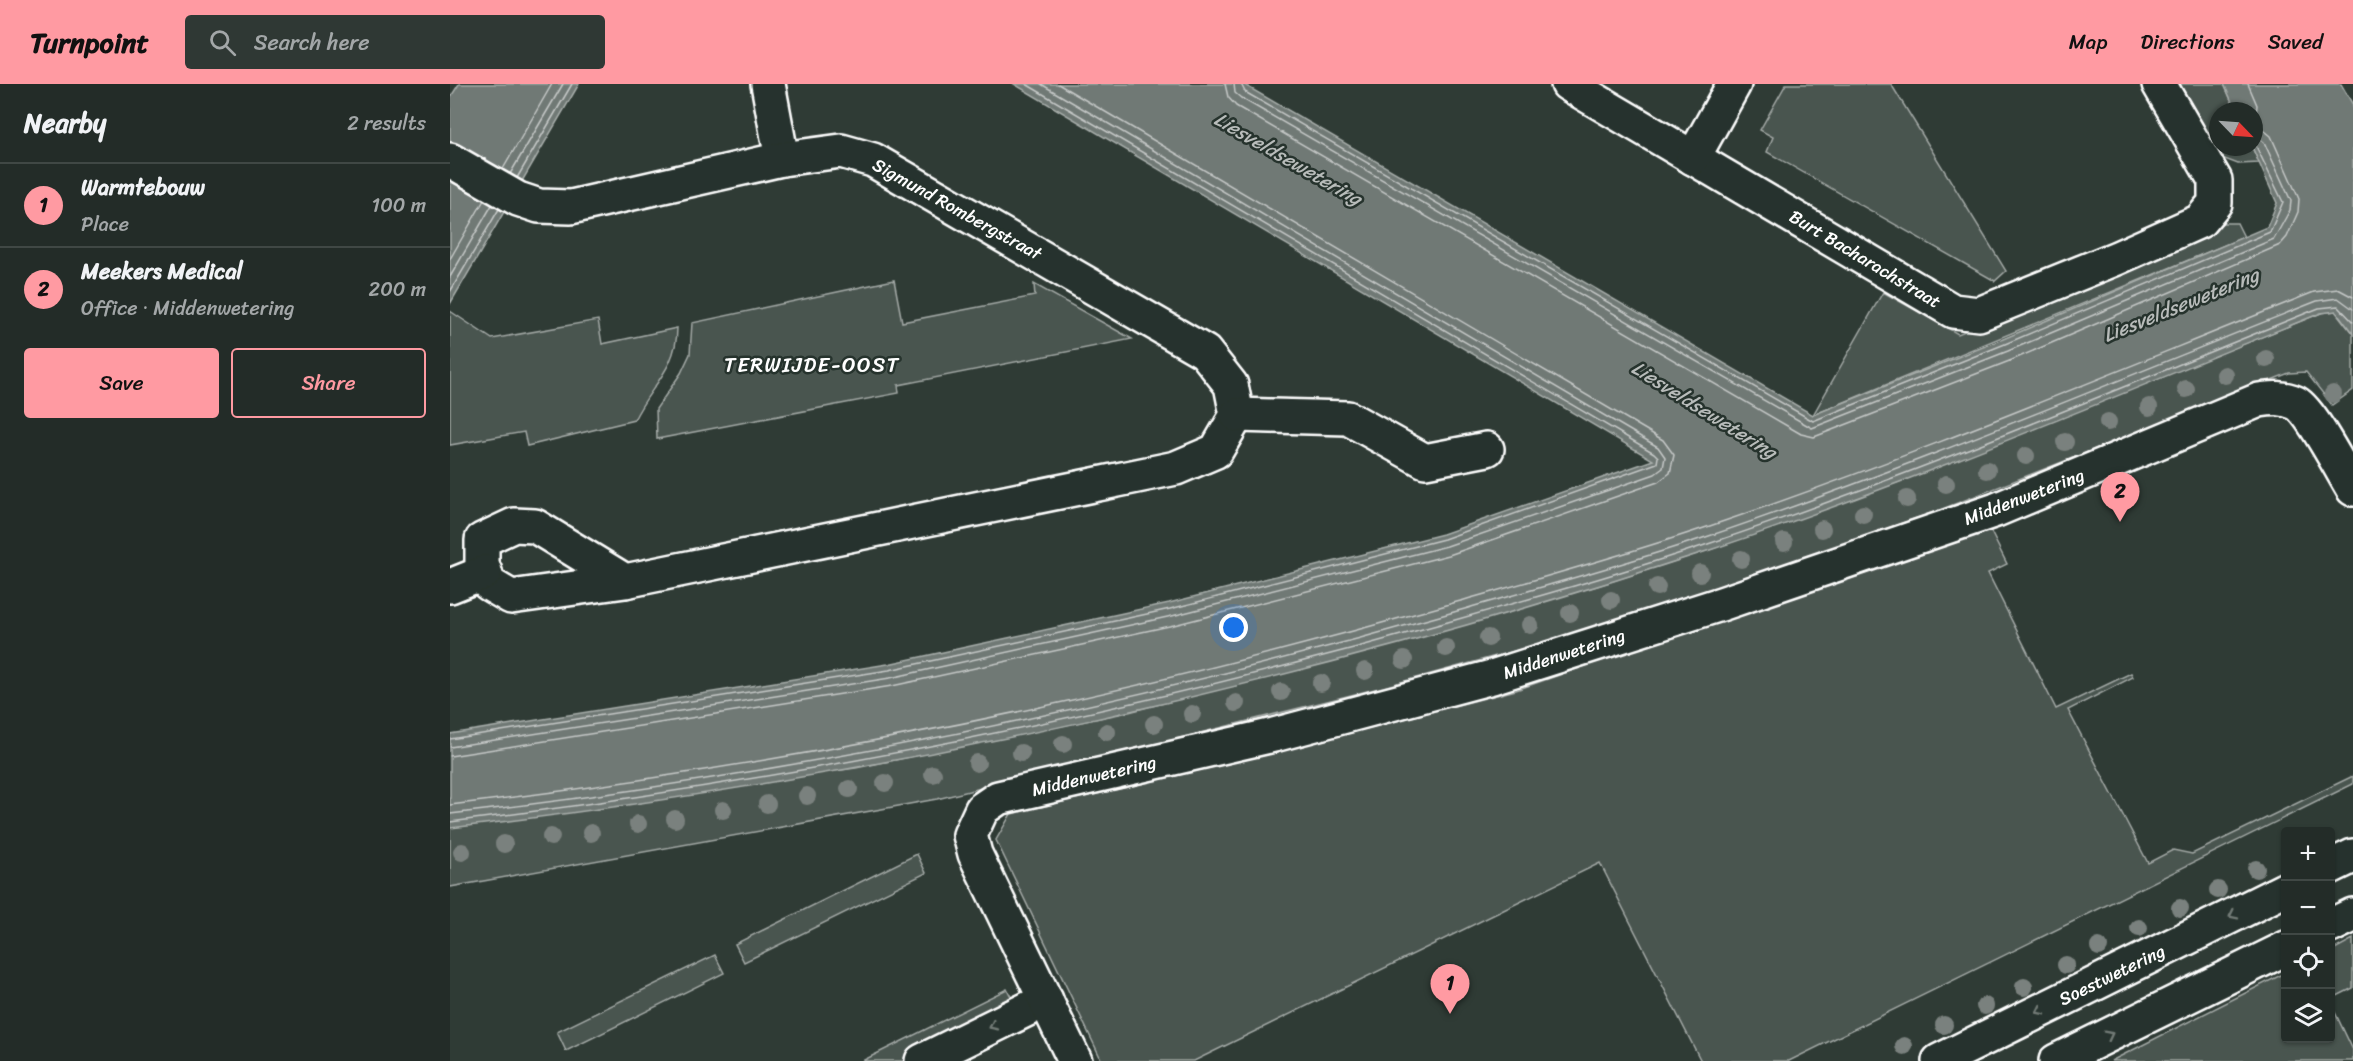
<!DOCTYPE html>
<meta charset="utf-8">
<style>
body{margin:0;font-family:Sriracha,sans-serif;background:#2f3834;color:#f1f3f6}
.controls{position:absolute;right:18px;bottom:18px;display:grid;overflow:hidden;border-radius:6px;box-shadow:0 2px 4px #0004}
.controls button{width:54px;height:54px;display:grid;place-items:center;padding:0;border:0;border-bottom:2px solid #404845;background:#232c28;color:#f1f3f6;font:30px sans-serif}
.compass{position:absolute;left:1759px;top:18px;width:54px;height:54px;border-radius:50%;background:#232c28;box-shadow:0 2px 4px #0004;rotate:115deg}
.you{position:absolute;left:784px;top:544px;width:21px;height:21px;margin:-15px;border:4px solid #fff;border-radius:50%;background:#1a73e8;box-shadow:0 0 0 9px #1a73e833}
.badge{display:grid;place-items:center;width:39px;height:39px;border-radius:50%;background:#ff9aa2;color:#111;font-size:20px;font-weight:700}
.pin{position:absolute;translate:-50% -50px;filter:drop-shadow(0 2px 3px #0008)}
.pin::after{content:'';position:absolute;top:32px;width:21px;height:18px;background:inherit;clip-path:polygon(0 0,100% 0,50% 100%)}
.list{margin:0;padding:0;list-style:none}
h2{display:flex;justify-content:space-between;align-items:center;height:78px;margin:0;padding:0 24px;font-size:26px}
h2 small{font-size:20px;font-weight:400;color:#a3a7a8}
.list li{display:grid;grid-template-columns:39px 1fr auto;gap:18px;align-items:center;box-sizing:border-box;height:84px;padding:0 24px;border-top:2px solid #404845}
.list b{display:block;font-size:22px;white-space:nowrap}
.list p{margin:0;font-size:20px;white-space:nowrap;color:#a3a7a8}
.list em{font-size:20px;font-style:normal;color:#a3a7a8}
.actions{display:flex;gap:12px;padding:18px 24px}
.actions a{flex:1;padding:14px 0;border:2px solid #ff9aa2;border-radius:6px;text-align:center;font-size:21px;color:#ff9aa2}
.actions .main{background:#ff9aa2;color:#111}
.icon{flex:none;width:33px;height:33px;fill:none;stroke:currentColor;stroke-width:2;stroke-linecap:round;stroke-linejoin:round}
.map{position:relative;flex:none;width:1903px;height:977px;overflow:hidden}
header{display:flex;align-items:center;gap:36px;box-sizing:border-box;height:84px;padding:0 30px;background:#ff9aa2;color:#111}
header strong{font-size:28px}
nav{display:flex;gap:33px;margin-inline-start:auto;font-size:21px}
.search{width:420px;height:54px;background:#2f3834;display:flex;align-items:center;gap:15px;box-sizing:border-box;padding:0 21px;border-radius:6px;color:#a3a7a8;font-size:22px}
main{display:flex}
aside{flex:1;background:#232c28}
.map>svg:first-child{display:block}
.green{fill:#4a544f;stroke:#a4aaa7;stroke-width:1.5}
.water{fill:#707975;stroke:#a9afac;stroke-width:1.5}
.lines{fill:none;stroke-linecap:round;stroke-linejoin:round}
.shore{stroke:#c6c9c8;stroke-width:1.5}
.minor-casing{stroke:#fff;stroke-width:38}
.major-casing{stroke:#fff;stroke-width:38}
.minor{stroke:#26332d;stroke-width:33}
.major{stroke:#26332d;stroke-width:33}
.tree{fill:#7a817e}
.oneway{stroke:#727a76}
.labels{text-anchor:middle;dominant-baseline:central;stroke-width:5;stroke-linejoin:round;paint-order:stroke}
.street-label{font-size:18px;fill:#fff;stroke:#26332d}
.water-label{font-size:20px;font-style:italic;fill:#b8bcba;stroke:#26332d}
.quarter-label{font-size:21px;letter-spacing:1.5px;fill:#fff;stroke:#26332d}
</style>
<header>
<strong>Turnpoint</strong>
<div class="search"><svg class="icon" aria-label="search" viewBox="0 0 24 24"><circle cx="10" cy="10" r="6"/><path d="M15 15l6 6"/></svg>Search here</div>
<nav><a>Map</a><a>Directions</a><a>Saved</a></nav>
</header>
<main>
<aside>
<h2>Nearby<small>2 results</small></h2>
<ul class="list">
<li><span class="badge">1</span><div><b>Warmtebouw</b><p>Place</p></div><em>100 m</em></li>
<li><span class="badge">2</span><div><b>Meekers Medical</b><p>Office · Middenwetering</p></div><em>200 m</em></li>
</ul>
<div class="actions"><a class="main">Save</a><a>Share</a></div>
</aside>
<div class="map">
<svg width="1903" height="977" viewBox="0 0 1903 977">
<rect width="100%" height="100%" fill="#2f3b35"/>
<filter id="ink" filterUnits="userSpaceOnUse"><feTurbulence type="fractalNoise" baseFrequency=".0167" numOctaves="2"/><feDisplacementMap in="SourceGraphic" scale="12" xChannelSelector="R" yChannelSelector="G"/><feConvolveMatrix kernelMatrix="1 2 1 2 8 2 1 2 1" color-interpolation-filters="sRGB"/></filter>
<g filter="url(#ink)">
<!-- green -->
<g class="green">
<path d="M1336 0H1441L1556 187 1545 197 1317 68 1323 53 1310 46Z"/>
<path d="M1730 0H1774L1786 27H1768V63H1802L1809 79 1788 80 1772 74Z"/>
<path d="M1773 139H1787L1794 153 1363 331 1433 208 1508 250Z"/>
<path d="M444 196 452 238 585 212 584 200 682 255 448 301 449 309 207 355 206 325 231 289 240 270 242 239Z"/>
<path d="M0 227 42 255 148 236 152 260 227 244C227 285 200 302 184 336L77 362 74 348 0 361Z"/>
<path d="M1885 227 1903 250V306L1882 321 1856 288 1839 289 1487 427 1166 539 933 603 487 715 0 803V738L406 684 679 628 905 570 1147 502 1262 465 1449 398 1871 229Z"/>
<path d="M1538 442 1557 480 1538 489 1606 625 1681 589 1683 593 1618 626 1698 779 1723 766 1742 770 1903 692V700L1339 977H1251L1150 779 744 977H652L546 756 561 730 811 672 1066 606Z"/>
<path d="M467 770 476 789 294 878 285 860Z"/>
<path d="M1903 855V904L1881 915V867Z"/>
<path d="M265 871 274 889 116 967 107 948Z"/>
<path d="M1835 889 1836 954H1880L1881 920 1903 966V977H1661Z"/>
<path d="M557 905 567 924 460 977H412Z"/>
</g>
<!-- water -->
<g class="water">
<path d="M9 0H129L0 220V14Z"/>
<path d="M564 0H793L1363 331 1553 255 1817 143 1827 119 1802 63 1804 27H1786L1774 0H1891L1903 21V250L1886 227 1871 229C1668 311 1467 397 1260 466 855 600 424 695 0 744V650L438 580 719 519 993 450 1203 376Z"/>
</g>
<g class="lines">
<!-- shore -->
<g class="shore">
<path d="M775 0 778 13 786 22 1351 350 1364 353 1562 276 1830 161 1837 153 1848 128 1849 115 1821 52 1805 39 1807 21 1798 0"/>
<path d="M784 0 785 9 791 14 1362 344 1558 267 1824 155 1840 126 1841 117 1814 58 1804 50"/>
<path d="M791 0 795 8 1363 337 1555 260 1820 148 1833 118 1804 58"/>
<path d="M53 85 102 0"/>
<path d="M60 90 113 0"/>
<path d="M67 94 122 0"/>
<path d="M0 175 34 116"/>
<path d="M0 193 42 121"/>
<path d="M0 208 49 125"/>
<path d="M0 655 439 586 720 525 994 455 1207 379 1208 373 1204 369 576 0"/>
<path d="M0 663 440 594 722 532 997 462 1205 390 1213 384 1215 373 1208 363 591 0"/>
<path d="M0 672 442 602 724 541 999 471 1208 398 1220 389 1224 371 1213 356 608 0"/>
<path d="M0 721C336 682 668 615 993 522 1080 497 1168 473 1254 444 1461 374 1661 289 1864 208L1888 205 1903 213"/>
<path d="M0 730C340 691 675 622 1004 528 1088 504 1173 481 1256 453 1463 383 1664 297 1867 217L1888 214 1903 225"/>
<path d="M0 738C340 697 676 630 1005 536 1090 512 1175 488 1258 460 1465 391 1666 305 1869 224L1888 222 1903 238"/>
</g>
<defs>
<g id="minor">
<path d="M318 0 332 75"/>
<path d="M1118 0 1503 227 1529 230 1667 174 1750 137 1765 119V96L1709 0"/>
<path d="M1243 74 1284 0"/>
<path d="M0 76 68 115 89 122 121 123 332 75 391 67 423 76 755 268 781 301 787 331 766 367 726 384 175 497 61 513 39 500 32 481V456L64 441 85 442 175 497"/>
<path d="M787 331 898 334 975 377 1037 365"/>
<path d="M0 502 35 488"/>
<path d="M472 977 596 916"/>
<path d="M625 977 525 770 520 751 532 725 548 714 824 651 1042 593 1271 520 1546 426 1809 316C1822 314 1833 313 1846 319 1861 327 1892 387 1903 405"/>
</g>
<g id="major">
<path d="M1880 783 1903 772"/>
<path d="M1880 842 1903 831"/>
<path d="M1489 977 1836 805"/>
<path d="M1606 977 1836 864"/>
</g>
</defs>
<!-- minor casing -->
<use href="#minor" class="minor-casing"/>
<!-- major casing -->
<use href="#major" class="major-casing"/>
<!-- minor -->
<use href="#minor" class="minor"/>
<!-- major -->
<use href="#major" class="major"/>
</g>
<!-- trees -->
<g class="tree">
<circle cx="1816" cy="275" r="9"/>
<circle cx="1775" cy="291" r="9"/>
<circle cx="1736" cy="305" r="9"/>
<circle cx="1883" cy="310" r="9"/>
<circle cx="1699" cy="323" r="9"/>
<circle cx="1658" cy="338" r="9"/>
<circle cx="1615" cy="358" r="9"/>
<circle cx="1576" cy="372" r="9"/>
<circle cx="1537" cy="386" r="9"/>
<circle cx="1496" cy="400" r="9"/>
<circle cx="1457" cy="415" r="9"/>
<circle cx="1413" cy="430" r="9"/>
<circle cx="1372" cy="445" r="9"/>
<circle cx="1334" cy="458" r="9"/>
<circle cx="1291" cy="475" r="9"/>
<circle cx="1250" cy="489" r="9"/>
<circle cx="1207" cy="503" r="9"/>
<circle cx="1161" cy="516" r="9"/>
<circle cx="1120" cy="529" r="9"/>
<circle cx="1080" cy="541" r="9"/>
<circle cx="1038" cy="554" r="9"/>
<circle cx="996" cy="564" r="9"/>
<circle cx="954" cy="576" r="9"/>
<circle cx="915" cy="587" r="9"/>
<circle cx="871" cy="599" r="9"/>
<circle cx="831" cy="608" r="9"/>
<circle cx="786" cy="619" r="9"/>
<circle cx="742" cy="630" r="9"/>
<circle cx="704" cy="640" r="9"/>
<circle cx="657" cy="648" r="9"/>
<circle cx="613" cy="660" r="9"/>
<circle cx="571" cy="669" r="9"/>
<circle cx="527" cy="679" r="9"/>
<circle cx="483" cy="690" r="9"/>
<circle cx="435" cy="699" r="9"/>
<circle cx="399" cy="705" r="9"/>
<circle cx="357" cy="712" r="9"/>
<circle cx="317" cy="720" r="9"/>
<circle cx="273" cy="726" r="9"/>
<circle cx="225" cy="735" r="9"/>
<circle cx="188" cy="740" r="9"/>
<circle cx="141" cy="749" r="9"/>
<circle cx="101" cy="753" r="9"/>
<circle cx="54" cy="760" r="9"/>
<circle cx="12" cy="768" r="9"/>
<circle cx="1806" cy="785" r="9"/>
<circle cx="1768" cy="806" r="9"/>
<circle cx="1730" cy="824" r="9"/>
<circle cx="1689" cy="844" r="9"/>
<circle cx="1649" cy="863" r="9"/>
<circle cx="1616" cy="881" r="9"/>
<circle cx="1574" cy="903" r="9"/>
<circle cx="1535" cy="922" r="9"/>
<circle cx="1494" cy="941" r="9"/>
<circle cx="1454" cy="962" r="9"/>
</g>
<!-- one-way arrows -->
<defs><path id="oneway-chevron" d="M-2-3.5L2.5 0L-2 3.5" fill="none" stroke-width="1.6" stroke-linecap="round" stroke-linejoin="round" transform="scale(1.5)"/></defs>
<g class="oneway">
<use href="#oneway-chevron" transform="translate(1783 831) rotate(154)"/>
<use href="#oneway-chevron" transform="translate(1590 927) rotate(154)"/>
<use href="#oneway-chevron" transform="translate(543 942) rotate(154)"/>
<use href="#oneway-chevron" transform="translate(1659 951) rotate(-27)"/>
</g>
</g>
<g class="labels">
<!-- street labels -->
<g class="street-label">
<text transform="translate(507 125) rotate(29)">Sigmund Rombergstraat</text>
<text transform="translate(1415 175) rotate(31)">Burt Bacharachstraat</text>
<text transform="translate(1574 413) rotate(-21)">Middenwetering</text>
<text transform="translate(1114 570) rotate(-18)">Middenwetering</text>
<text transform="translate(644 692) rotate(-13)">Middenwetering</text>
<text transform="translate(1662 891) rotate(-26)">Soestwetering</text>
</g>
<!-- water labels -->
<g class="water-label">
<text transform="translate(838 75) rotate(30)">Liesveldsewetering</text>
<text transform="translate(1731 221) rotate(-22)">Liesveldsewetering</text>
<text transform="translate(1254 326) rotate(32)">Liesveldsewetering</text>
</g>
<!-- quarter labels -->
<g class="quarter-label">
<text x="362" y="281">TERWIJDE-OOST</text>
</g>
</g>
</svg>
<div class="controls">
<button>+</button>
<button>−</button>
<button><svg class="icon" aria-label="locate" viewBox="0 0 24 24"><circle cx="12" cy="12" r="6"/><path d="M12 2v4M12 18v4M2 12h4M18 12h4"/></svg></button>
<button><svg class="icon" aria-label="layers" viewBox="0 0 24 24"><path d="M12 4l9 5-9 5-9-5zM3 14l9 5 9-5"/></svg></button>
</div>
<svg class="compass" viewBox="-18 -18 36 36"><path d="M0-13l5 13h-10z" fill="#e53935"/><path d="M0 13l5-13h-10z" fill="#a3a7a8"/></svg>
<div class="you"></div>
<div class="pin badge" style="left:1000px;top:930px">1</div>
<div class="pin badge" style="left:1670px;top:438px">2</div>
</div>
</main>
